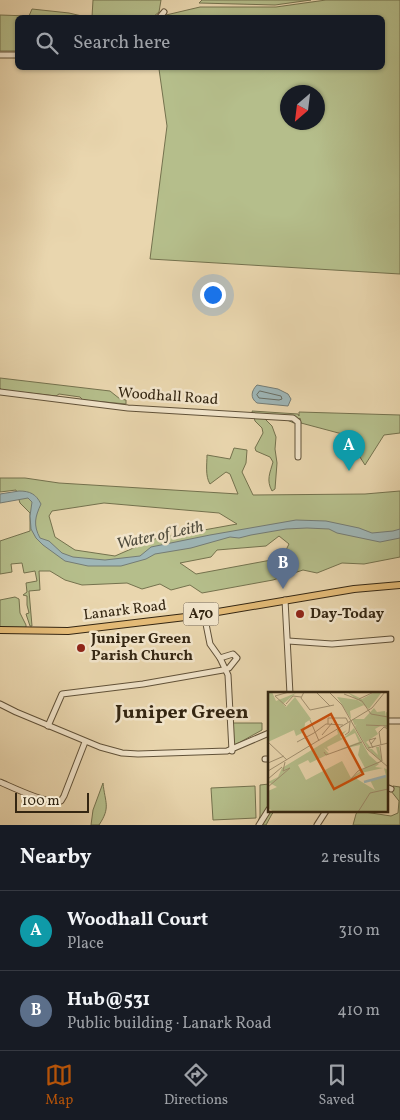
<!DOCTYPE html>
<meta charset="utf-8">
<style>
body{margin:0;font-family:Vollkorn,serif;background:#20242c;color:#f1f3f6}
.compass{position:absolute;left:280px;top:85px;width:45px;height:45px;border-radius:50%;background:#171b24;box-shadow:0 1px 4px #0004;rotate:208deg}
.scale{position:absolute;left:15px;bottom:12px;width:74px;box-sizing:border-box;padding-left:5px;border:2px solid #342612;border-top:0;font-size:14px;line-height:18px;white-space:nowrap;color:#342612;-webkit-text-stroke:4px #f1e4ca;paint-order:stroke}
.you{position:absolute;left:212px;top:294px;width:18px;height:18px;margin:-12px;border:4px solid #fff;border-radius:50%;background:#1a73e8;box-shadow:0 0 0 8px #1a73e833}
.badge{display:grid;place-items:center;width:32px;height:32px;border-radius:50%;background:#b45309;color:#fff;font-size:16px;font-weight:700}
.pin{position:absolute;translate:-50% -41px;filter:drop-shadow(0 1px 2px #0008)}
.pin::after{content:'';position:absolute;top:26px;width:18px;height:15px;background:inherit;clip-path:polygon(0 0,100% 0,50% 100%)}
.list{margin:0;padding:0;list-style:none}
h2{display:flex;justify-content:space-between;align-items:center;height:65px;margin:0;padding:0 20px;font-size:21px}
h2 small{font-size:16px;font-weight:400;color:#9ea1a6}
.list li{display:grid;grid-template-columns:32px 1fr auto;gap:15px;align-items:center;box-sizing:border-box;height:80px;padding:0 20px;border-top:1px solid #363941}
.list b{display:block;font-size:19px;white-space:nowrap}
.list p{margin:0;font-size:16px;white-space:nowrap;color:#9ea1a6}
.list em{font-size:16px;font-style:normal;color:#9ea1a6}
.icon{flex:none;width:28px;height:28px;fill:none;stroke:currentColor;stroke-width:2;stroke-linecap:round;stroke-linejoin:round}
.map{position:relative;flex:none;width:400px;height:825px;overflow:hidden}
.search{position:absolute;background:#171b24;box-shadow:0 1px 4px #0004;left:15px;right:15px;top:15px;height:55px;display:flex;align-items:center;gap:12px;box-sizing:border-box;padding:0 18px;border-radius:8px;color:#9ea1a6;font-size:19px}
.sheet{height:225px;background:#171b24}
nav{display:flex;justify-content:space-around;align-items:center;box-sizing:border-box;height:70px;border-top:1px solid #363941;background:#171b24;font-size:14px;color:#9ea1a6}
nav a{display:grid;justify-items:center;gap:2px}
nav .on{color:#b45309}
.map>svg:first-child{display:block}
.green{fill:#b5be8b;stroke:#74724e;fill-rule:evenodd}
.water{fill:#9eb6b7;stroke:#747c75}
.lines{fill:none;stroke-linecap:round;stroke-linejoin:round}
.shore{stroke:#696e64;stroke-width:1}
.minor-casing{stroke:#615239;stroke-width:7}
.major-casing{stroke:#342612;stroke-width:8}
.minor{stroke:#f1e4ca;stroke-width:5}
.major{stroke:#e4bb77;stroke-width:6}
.poi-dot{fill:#8f2418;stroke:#f1e4ca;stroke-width:2}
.labels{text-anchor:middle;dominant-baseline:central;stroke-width:5;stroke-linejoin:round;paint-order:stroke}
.shield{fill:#f1e4ca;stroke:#6d5f49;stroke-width:1}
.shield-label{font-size:14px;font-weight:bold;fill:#342612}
.street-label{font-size:15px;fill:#342612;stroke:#f1e4ca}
.poi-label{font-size:15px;font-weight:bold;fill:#342612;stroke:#f1e4ca;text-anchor:start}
.water-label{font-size:16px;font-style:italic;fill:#4e4a3b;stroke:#f1e4ca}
.district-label{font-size:20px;font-weight:bold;fill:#342612;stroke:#f1e4ca}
.inset-river{fill:none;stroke:#9eb6b7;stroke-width:2.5}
.inset-road{fill:none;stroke:#a19070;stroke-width:1}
.view{fill:#cd510d;fill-opacity:0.15;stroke:#cd510d;stroke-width:2.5}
.inset-edge{fill:none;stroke:#342612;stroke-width:2.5}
</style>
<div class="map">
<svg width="400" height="825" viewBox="0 0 400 825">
<rect width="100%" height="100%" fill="#e9d6ae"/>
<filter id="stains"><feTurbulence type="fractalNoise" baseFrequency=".004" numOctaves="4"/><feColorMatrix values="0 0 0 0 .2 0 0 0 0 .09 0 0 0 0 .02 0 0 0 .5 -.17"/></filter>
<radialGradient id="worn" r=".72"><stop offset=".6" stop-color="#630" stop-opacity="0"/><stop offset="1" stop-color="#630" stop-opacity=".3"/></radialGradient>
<!-- green -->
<g class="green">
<path d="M93 0H161L159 12 153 17H92Z"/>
<path d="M202 0H311L275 5 199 3Z"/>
<path d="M326 0H400V274L150 259 167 126 159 69 149 68H382V18L164 17 166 15 200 7H276ZM288 92H318V122H288Z"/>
<path d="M32 9 69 13 86 17 18 18 17 51H0V15L29 16Z"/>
<path d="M0 378 110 391 120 399 126 400V404L83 400 80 397 59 394 56 396 2 390 0 388Z"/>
<path d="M252 411 298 414 299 416V412L400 415V433L384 435 365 465 346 435 301 423 300 418 294 423 280 417 265 419 272 426 276 437 275 449 277 463 275 489 272 491C266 480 270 473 273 462L270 457 256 451 255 448 263 433 262 428 255 421Z"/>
<path d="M234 448 247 450 246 463 242 472 253 495 365 494 400 491V557L364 564 342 563 317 573 303 570 273 580 202 593 190 585 171 590 160 584 142 589 127 583 82 585 65 580 50 571H39L40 590 29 591 32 626H30L26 614 29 613 27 605V596L23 595 27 592 26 583 37 581 35 571 24 573 22 563 11 564 12 572 0 574V541L30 531V513L20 503 16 490 0 492V478H25L59 483 238 494 230 474 226 472 210 484C205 476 207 464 207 455L230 459ZM104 503 219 513 237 524 154 539 115 556 75 550 55 537 49 516 52 511ZM279 536 289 544 282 558 196 574 180 563 211 557 217 550 266 546Z"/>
<path d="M15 597 19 599 20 613 26 625V630L0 632V600Z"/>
<path d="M233 723H262V730L235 745 233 743Z"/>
<path d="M103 783C105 803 111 807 99 825H91L93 810Z"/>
<path d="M269 784V811H275L272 814 266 825H257L260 816V785Z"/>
<path d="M255 786 256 818 213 820 211 788Z"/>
<path d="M393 786 400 787V825H353L356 814 358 811 391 816 398 813 399 801 391 791Z"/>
</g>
<!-- water -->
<g class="water">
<path d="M257 385 278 389 288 394 291 399 288 406 257 403C250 398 251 391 257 385Z"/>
<path d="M19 491C30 491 36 494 41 504 35 517 33 525 40 538L49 541 62 553 73 557 105 560 140 556 151 547 210 535 296 520 326 521 359 528 372 533 393 531 400 529V538L380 542 337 533 329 529 307 528 286 529 251 535 239 538 230 537 191 548 155 554 146 559 121 566H88L65 561 43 545 36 538 31 529 30 516 32 502 28 498 0 503V494Z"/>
</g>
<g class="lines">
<!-- shore -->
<path class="shore" d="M260 391 281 396 282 399 279 400 259 398 257 395Z"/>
<defs>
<g id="minor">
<path d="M159 18 164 12"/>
<path d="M0 55H18"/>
<path d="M0 392 128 408 293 418 298 422V457"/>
<path d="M285 600 290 694"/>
<path d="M204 614 210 644 220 658 228 675 232 751"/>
<path d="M288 641 332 644 391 639"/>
<path d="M0 704 16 712 100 747 122 753 138 754 227 751 269 733"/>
<path d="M386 721H400"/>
<path d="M48 726 62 694 143 684 223 670 229 668 237 658 233 654 220 658"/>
<path d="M265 759H269"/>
<path d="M0 782C14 788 46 804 61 801L64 796 85 742"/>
<path d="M386 787 391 789"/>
<path d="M259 825 269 809"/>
<path d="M317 825 326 811"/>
</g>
<path id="major" d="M0 630 68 631 194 616 354 589 400 585"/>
</defs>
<!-- minor casing -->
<use href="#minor" class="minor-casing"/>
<!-- major casing -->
<use href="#major" class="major-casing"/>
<!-- minor -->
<use href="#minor" class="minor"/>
<!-- major -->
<use href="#major" class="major"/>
</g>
<!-- markers -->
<g class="poi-dot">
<circle cx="300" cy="614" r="5"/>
<circle cx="81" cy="648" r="5"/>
</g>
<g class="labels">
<!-- shield labels -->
<rect class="shield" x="183.5" y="602.5" width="35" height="23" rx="4"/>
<g class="shield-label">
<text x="201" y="614">A70</text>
</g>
<!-- street labels -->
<g class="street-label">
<text transform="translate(168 397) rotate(4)">Woodhall Road</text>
<text transform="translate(125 611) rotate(-7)">Lanark Road</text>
</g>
<!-- poi labels -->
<g class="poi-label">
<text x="310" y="614">Day-Today</text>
<text x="91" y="639">Juniper Green<tspan x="91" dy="17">Parish Church</tspan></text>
</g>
<!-- water labels -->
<g class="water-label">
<text transform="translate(160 536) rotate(-12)">Water of Leith</text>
</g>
<!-- district labels -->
<g class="district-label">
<text x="182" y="713">Juniper Green</text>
</g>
</g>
<!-- overview -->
<g transform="translate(268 692)">
<rect width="120" height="120" fill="#e9d6ae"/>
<path d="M0 0H4L8 9 28 1 15 12 18 15 27 5 43 27 37 31 36 40 28 44 26 38 0 50ZM79 0 94 7 107 0H114L101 17ZM69 5 90 8 96 13 82 19 83 27ZM106 16 109 20 117 19 118 25V20L120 21 119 36 114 33 107 37 110 42 98 50 103 56 100 57H104L110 63 108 55H111L114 69 120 73 112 68 100 57 87 35 89 31 87 34 84 27H96ZM86 36 101 63 111 72 107 75 115 76 93 81 88 84 89 87 107 98 102 88 118 84 116 76 120 78V120H6L0 116V99L9 95 0 90 10 85 14 76 70 42 69 38 71 37 72 42 79 38 72 45 75 47ZM87 41 91 50 70 58 92 53 90 63 97 76 83 86 74 69 38 88 30 73 40 68 42 71 61 62 56 56 61 59 59 55Z" fill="#b5be8b" fill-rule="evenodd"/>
<path class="inset-river" d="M96 90 118 84"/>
<path class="inset-road" d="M36 0 33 6 42 18 66 13M48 0 62 14M61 0 74 13 99 57 120 75M76 2 94 9 103 22 120 25M91 7 106 0M18 12 25 4 33 5M18 14 7 4 21 0M42 28 51 49M60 32V26H78L80 30M98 33 120 34M46 41 58 32 75 33M54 43 64 31M77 43 81 40 82 30M0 50 19 68M29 50 46 41M103 52 108 46 101 48 105 56M113 53 111 40 116 35 120 37M100 56 120 51M56 60 58 63 94 50M0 71 16 64M0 79 104 16 117 0M0 87 14 75M83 87 90 79 114 69 112 54M0 95 22 76 15 79 17 70M90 120 102 101 120 97"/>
<path class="view" d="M63 22 95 82 66 97 34 38Z"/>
<rect width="120" height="120" class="inset-edge"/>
</g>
<rect width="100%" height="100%" filter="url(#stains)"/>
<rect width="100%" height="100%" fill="url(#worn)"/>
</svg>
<svg class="compass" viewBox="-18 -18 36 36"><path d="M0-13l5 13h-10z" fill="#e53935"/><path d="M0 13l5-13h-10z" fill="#9ea1a6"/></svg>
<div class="scale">100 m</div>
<div class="you"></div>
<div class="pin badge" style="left:349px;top:471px;background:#0f9aa8">A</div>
<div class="pin badge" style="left:283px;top:589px;background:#5c6f8a">B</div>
<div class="search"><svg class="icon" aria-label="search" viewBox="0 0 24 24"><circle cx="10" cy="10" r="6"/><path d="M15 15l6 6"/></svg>Search here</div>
</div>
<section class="sheet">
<h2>Nearby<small>2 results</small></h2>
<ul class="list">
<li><span class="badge" style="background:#0f9aa8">A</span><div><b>Woodhall Court</b><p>Place</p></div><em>310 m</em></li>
<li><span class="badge" style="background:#5c6f8a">B</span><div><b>Hub@531</b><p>Public building · Lanark Road</p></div><em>410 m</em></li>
</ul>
</section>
<nav>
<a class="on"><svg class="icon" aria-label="map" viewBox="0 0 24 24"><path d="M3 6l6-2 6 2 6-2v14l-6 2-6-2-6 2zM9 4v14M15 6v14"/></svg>Map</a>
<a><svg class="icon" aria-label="directions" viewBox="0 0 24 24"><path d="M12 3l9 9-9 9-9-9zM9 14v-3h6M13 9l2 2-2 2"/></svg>Directions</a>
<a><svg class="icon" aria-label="saved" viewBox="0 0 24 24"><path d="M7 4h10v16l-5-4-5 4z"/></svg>Saved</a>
</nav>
